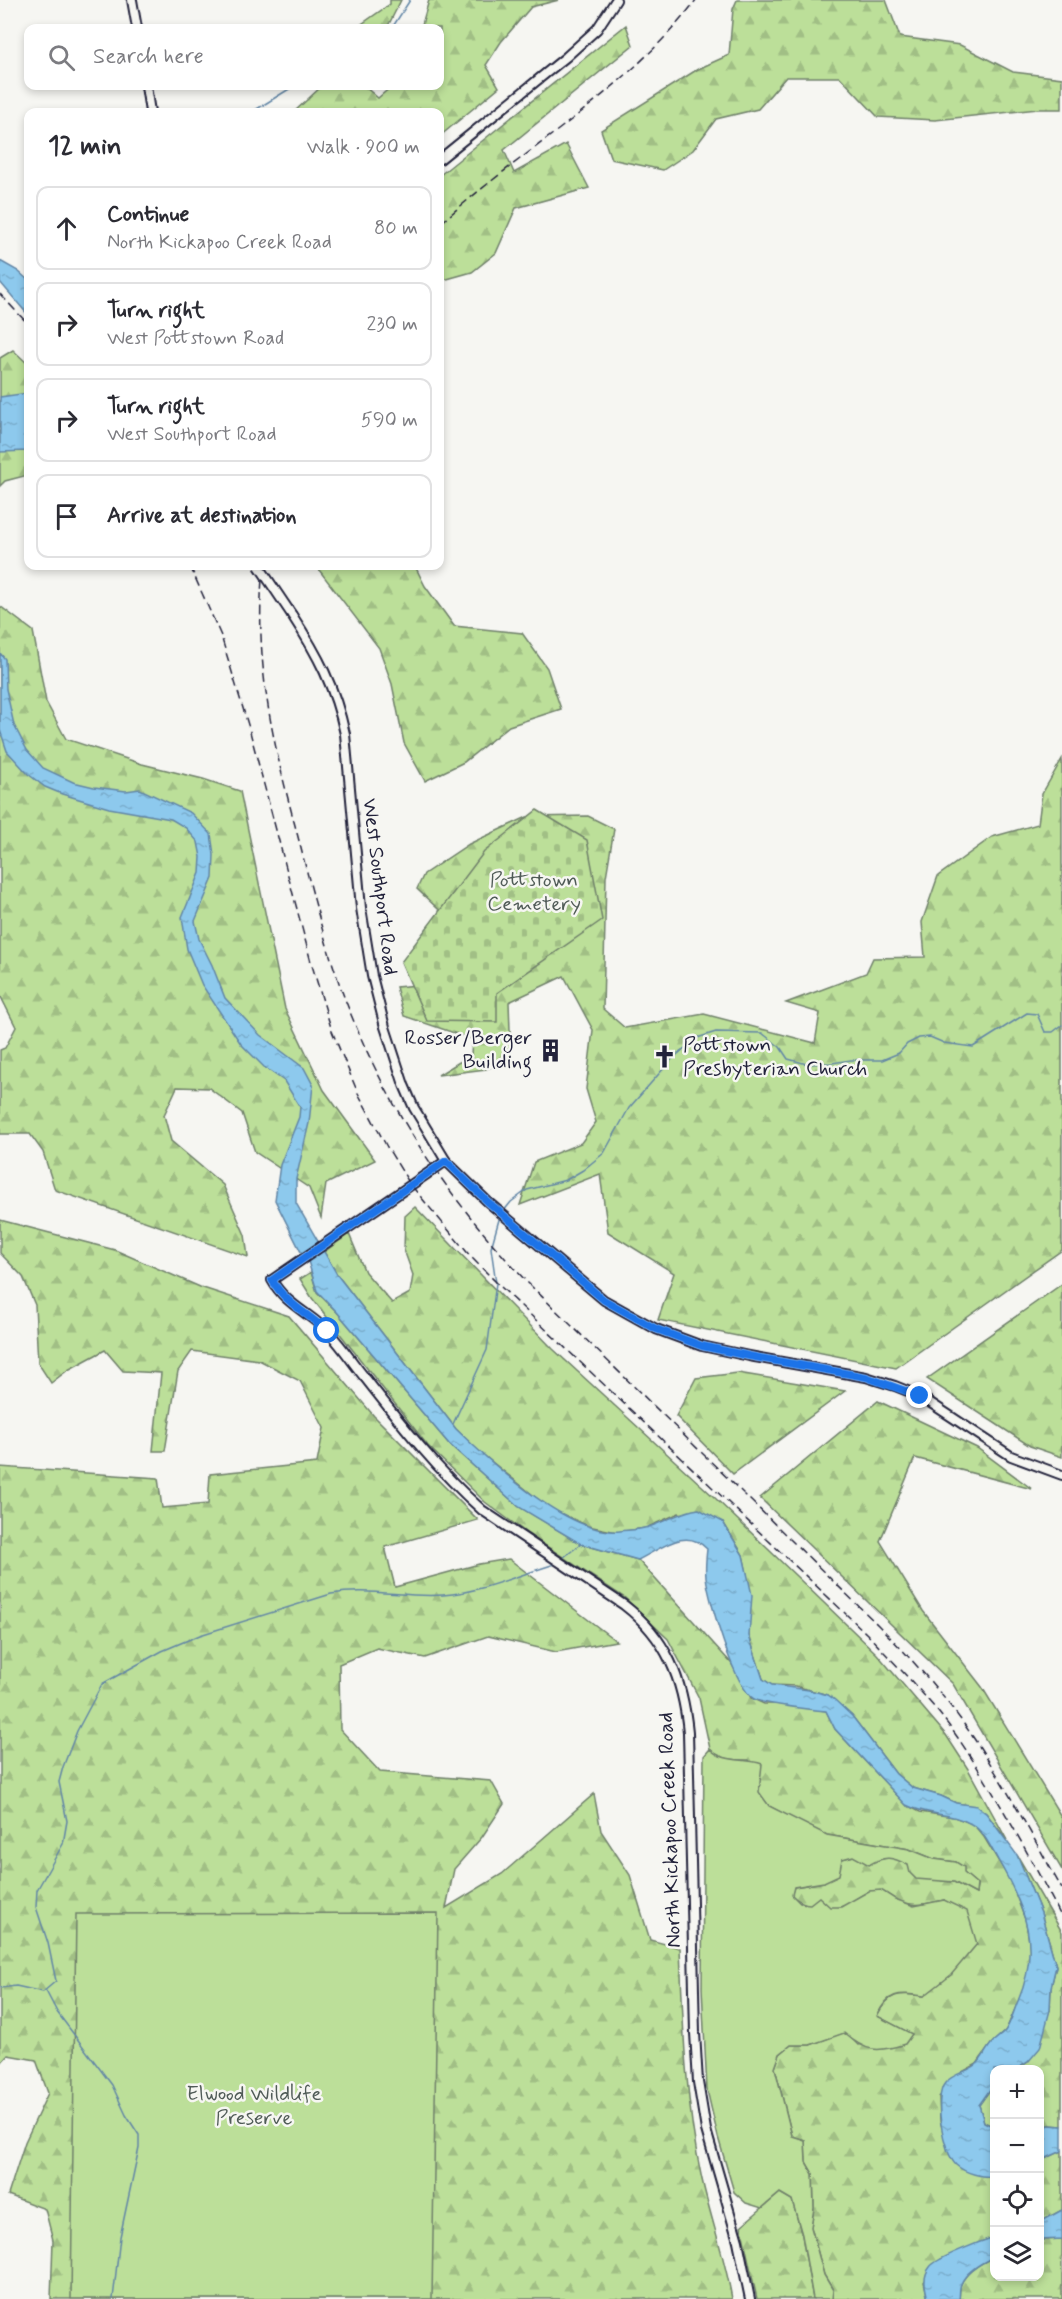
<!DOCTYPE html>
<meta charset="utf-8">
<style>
body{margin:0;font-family:Mynerve,sans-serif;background:#f7f7f7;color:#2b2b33}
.controls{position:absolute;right:18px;bottom:18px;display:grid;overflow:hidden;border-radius:12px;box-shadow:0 3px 9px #0003}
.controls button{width:54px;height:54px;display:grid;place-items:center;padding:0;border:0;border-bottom:2px solid #e1e1e2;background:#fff;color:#2b2b33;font:30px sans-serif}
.stop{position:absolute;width:18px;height:18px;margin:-14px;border:4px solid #1a73e8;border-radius:50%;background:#fff}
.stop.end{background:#1a73e8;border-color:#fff;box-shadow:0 2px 6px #0008}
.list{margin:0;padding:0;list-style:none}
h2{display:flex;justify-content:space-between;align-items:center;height:78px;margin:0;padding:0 24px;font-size:26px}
h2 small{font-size:20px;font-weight:400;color:#7c7c81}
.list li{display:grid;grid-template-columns:39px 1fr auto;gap:18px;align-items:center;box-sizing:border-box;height:84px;margin:0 12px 12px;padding:0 12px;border:2px solid #e1e1e2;border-radius:12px}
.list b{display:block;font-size:22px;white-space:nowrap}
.list p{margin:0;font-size:20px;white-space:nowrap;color:#7c7c81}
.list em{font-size:20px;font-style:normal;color:#7c7c81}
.icon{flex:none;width:33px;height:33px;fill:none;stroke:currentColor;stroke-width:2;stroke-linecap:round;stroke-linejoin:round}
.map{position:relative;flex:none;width:1062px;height:2299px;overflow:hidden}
.search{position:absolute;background:#fff;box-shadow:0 3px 9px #0003;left:24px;top:24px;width:420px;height:66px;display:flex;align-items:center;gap:15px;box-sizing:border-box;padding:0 21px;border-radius:12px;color:#7c7c81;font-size:22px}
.panel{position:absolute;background:#fff;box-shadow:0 3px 9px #0003;left:24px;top:108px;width:420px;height:462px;border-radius:12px}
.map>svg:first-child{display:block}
.forest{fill:url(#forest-firs);stroke:#6f806a;stroke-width:1.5}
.cemetery{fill:url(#cemetery-stones);stroke:#6f806a;stroke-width:1.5}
.park{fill:#bcdf99;stroke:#6f806a;stroke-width:1.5}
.water{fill:url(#water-ripples);stroke:#6286a6;stroke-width:1.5}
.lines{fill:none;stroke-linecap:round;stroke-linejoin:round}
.stream{stroke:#6286a6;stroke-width:1.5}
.secondary-casing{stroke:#22223b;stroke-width:12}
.secondary{stroke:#f6f6f2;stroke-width:8}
.rail{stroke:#22223b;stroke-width:1.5;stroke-dasharray:9 4.5;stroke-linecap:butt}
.secondary-bridge-casing{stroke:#22223b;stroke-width:12;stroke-linecap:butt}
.secondary-bridge{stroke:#f6f6f2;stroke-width:8}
.route{stroke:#1a73e8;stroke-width:8}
.labels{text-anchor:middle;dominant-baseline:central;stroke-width:5;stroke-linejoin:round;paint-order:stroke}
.park-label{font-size:21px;fill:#505b57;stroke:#f6f6f2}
.street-label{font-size:21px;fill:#22223b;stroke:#f6f6f2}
.poi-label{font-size:21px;fill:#22223b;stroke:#f6f6f2;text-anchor:end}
</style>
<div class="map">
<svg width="1062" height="2299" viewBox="0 0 1062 2299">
<defs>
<pattern id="forest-firs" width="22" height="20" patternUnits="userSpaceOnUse" patternTransform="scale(1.5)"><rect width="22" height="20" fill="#bcdf99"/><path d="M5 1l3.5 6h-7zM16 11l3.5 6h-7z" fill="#a1bf85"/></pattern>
<pattern id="cemetery-stones" width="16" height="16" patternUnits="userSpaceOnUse" patternTransform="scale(1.5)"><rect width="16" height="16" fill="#bcdf99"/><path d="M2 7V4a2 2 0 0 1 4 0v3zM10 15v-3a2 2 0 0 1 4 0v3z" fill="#a1bf85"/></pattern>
<pattern id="water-ripples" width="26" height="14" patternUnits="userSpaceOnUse" patternTransform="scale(1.5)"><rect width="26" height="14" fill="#8dc9ed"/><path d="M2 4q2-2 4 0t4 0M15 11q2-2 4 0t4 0" fill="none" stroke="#79accc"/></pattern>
</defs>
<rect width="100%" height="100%" fill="#f6f6f2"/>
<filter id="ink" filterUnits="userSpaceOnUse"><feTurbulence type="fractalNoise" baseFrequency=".0167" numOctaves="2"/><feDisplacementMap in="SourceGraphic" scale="12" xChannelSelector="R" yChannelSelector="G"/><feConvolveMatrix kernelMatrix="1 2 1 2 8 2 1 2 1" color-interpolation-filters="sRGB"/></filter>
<g filter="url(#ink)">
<!-- forest -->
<g class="forest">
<path d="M390 0H401L387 28H356L390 4Z"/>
<path d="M429 0H559L531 7 501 42 486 65 499 87 440 136V112H294L322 86H364L378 98 392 86H440V28H421Z"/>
<path d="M737 0H886L900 37 960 45 1013 72 1062 78V109H1038L935 120 878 117 840 77H786L758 109 716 119 693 150 663 170 611 159 601 130 698 69 729 55 733 9Z"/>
<path d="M626 25 633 45 504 150 514 173 566 144 589 188 516 208 496 253 472 272 440 281V175Z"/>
<path d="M13 350 28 364V475L5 481 0 486V358Z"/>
<path d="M316 566H415L425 586 454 626 522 633 547 668 561 709 509 726 464 762 425 781 404 743 392 684 379 648Z"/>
<path d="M0 606 33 631 46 702 66 739 142 764 203 779 240 791 285 1009 324 1090 375 1160 326 1184 321 1218 309 1188 255 1152 242 1113 209 1088 177 1087 164 1115 171 1141 223 1185 245 1235 248 1257 55 1190 43 1152 30 1134H0V1050L5 1048 16 1027 0 995Z"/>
<path d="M1062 759V1250L896 1368 658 1320 674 1273 608 1232 600 1174 520 1205 534 1162 581 1143 596 1122 586 1089 593 1030 564 976 509 1002 511 1059 486 1069 438 1075 471 1055 472 1039 404 1016 396 987 418 985 454 924 417 889 424 874 469 844 527 817 588 816 614 829 606 877 603 1009 625 1028 704 1014 815 1043 820 1013 786 1003 866 973 873 958 925 957 922 922 938 876 992 837 1038 824 1042 794Z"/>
<path d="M415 1207 553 1349 713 1496 877 1654 946 1735 968 1769 1007 1840 986 1813 977 1807 956 1803 941 1796 913 1788 896 1774 852 1716 828 1695 795 1686 772 1685 763 1679 749 1636 747 1574 743 1555 723 1522 679 1513 646 1528 617 1532 588 1526 549 1508 476 1449 456 1429 338 1276 324 1252 349 1234 365 1272 392 1303 410 1293 413 1275 404 1250 405 1216Z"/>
<path d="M0 1220 115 1250 200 1287 289 1316 374 1416 478 1520 385 1547 395 1587 479 1564 509 1559 616 1641 556 1652 488 1636 425 1658 377 1648 339 1664 340 1729 380 1772 491 1781 504 1804 482 1837 454 1869 446 1908 502 1874 594 1794 601 1831 630 1875 650 1940 680 1948C683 2024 685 2100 701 2175 710 2217 725 2257 732 2299H51L53 2240 45 2209 8 2195 25 2142 48 2093 36 2060 8 2055 0 2064V1467L158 1478 162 1508 208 1504 210 1474 317 1463 324 1428 300 1381 259 1360 192 1351 178 1371 165 1451H153L161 1373 123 1371 105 1350 68 1370 51 1383 38 1363 35 1305 23 1277 0 1253Z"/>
<path d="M311 1272 317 1292 337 1312 449 1444 518 1506 581 1544 638 1560 731 1663 751 1698 764 1704H779L826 1711 835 1729 906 1805 920 1812 954 1817 973 1824 984 1837 1011 1882 1026 1922 1031 1955 1028 1979 1006 2030 991 2044 977 2064 962 2072 939 2097 940 2120 946 2143 990 2177 994 2176V2237L941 2259 924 2282 928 2299H832L833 2290 824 2275 811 2227 814 2208 813 2174 806 2162 805 2140 792 2136 775 2068 780 2054 791 2045H810L845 2032 858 2045 911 2034 877 2016C889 1992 898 1993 924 1996L944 1900C926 1904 912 1908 894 1899 889 1896 884 1891 878 1891 863 1889 854 1904 840 1907 825 1911 802 1905 791 1895L794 1887 824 1882 842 1859 854 1856 877 1860 892 1857 942 1881 954 1882 976 1894 977 1884 964 1873 956 1862 934 1859 909 1849 827 1835 806 1826 769 1806 758 1792 749 1760C735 1760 720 1760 710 1749L699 1698 668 1639 625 1598 528 1534 485 1502 428 1446 312 1298 300 1279Z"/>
<path d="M1062 1284V1457L1030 1446 927 1379Z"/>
<path d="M738 1373 845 1391 733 1474 676 1416 696 1378Z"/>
<path d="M878 1401 977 1448 1032 1489 915 1458 880 1541 923 1611 982 1687 1062 1818V1870L953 1684 760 1498Z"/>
<path d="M1017 1855 1062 1932V2126L1049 2125 1040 2130V2070L1017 2069 1028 2062 1050 2010 1051 1987 1056 1966 1041 1913Z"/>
<path d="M994 2084V2127L984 2122 979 2105Z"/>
<path d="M1062 2151V2210L1040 2222V2161Z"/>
<path d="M780 2193 792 2200 802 2235 813 2299H757L741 2226Z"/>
<path d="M1062 2239V2299H959C960 2295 959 2288 961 2284 966 2271 983 2262 994 2257V2276H1040V2240Z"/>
</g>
<!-- cemetery -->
<path class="cemetery" d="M537 810 587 840 602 920 497 993V1022L427 1021 401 962 484 852Z"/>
<!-- park -->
<g class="park">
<path d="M710 1749C723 1763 745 1758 762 1764L759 1792 769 1806 827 1835 909 1849 934 1859 956 1862 964 1867V1873L977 1884 976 1894 954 1882 916 1879 910 1873 908 1865C892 1857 885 1855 869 1865L853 1856 842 1859 839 1875 824 1882 794 1887 792 1895 800 1903 810 1904 819 1897 830 1907H841L869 1891 881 1890 895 1899 914 1906 944 1900 967 1911 977 1944 951 1975 924 1996C899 1993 888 1991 877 2016L912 2034 905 2044C877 2053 866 2052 844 2033L810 2045H791L780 2054 775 2068 792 2136 805 2140 806 2162 813 2174 814 2208 811 2227 824 2275 833 2290 832 2299H813L802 2235 792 2200 780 2193 762 2208 746 2203 734 2192 718 2137 707 2090 702 1988 704 1756Z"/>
<path d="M438 1913 432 2299H71L76 1914Z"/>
</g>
<!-- water -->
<g class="water">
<path d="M0 261 18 271 28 280V315L0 282Z"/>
<path d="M28 393V451L0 452V397Z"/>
<path d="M0 653 5 659 6 689 14 725 27 750 43 768 73 782 94 787 126 791 140 789 191 813 211 834 214 855 213 878 195 921 199 939 212 965 225 998 260 1035 304 1068 313 1085 309 1123 296 1179V1203L338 1276 456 1429C491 1463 570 1536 620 1531 629 1530 639 1530 648 1527 666 1522 680 1511 699 1509L723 1522 743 1555 752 1595 749 1636 763 1679 772 1685 809 1690 828 1695 835 1700 852 1716 896 1774 913 1788 941 1796 956 1803 977 1806 986 1813 1017 1855 1041 1913 1056 1966 1051 1987 1050 2010 1040 2048 1028 2062 1017 2069 994 2070V2084L979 2105 984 2122 994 2127V2176C983 2178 965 2173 956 2165 943 2153 933 2097 945 2083 952 2074 967 2072 976 2065 983 2059 986 2049 992 2043 996 2038 1002 2035 1005 2031 1011 2023 1014 2010 1018 2001 1041 1947 1026 1909 998 1860 991 1848 984 1831 971 1824 951 1812 927 1816 906 1805L835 1729 826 1711C814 1710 762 1704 754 1699 734 1687 709 1601 706 1577 705 1568 706 1558 707 1549 686 1526 661 1549 638 1560L581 1544 519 1507 449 1444 337 1312 317 1291 308 1261 301 1252 275 1200 280 1165 299 1117 300 1107 284 1081 264 1067 241 1044 202 985 187 949 182 917 200 873 201 857 198 842 186 828 171 819 109 808 62 794 45 787 28 774 7 751 0 730Z"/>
<path d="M1049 2125 1062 2126V2151L1040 2161V2130Z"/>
<path d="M1062 2210V2239L1040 2240V2222Z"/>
<path d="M994 2237V2257C983 2262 966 2271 961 2284 959 2288 960 2295 959 2299H928C925 2288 922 2277 930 2267 936 2258 982 2241 994 2237Z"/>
</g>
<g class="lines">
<!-- stream -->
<g class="stream">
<path d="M392 28 410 0"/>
<path d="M252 112 294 86"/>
<path d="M503 1212 511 1202 527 1190 566 1180 583 1170 604 1153 629 1108 672 1059 697 1038 716 1032 762 1033 780 1047 788 1059 807 1064 832 1063 851 1060H882L899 1053 907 1044 919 1038 930 1037 944 1043 973 1047 1027 1013 1037 1014 1045 1032H1053L1062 1025"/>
<path d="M453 1424 487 1350 496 1283 491 1248 500 1216"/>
<path d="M564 1557 581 1544"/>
<path d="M0 1988 16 1986 43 1992 56 1981 48 1943 36 1907 37 1890 63 1844 67 1821 59 1782 63 1767 77 1731 102 1684 162 1651 200 1635 331 1594C370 1587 404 1598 443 1595 481 1592 519 1575 555 1564"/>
<path d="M46 1991 57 2012 112 2085 126 2115 139 2135V2148L120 2237 113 2299"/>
</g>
<defs>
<g id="secondary">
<path d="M132 0 137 28"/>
<path d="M146 86 150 112"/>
<path d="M440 159 566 57 597 29 616 0"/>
<path d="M292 615C318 655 335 687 345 734L361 908 372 976 385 1027 404 1085 414 1108 446 1161 488 1202 604 1300 656 1329 702 1346 749 1356 866 1377 895 1386 920 1396 1011 1456 1062 1475"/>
<path d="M446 1161 272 1280C286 1306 313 1314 332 1336 344 1349 354 1365 366 1379 402 1425 438 1471 482 1510L624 1605C667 1638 683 1680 688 1732L695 2033 698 2082 706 2130 738 2241 750 2299"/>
</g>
</defs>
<!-- secondary casing -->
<use href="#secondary" class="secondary-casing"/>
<!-- secondary -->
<use href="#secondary" class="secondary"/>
<!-- rail -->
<g class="rail">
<path d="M440 224C524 148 627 92 696 0"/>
<path d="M0 294 28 324"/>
<path d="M190 566 221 636 249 728 311 962 332 1031 358 1093 387 1147 410 1184 471 1257 500 1286 867 1634C899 1668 931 1700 958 1738 997 1795 1030 1857 1062 1918"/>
<path d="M263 566C254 664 272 739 297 833 311 887 324 942 343 994 385 1106 446 1196 527 1282L878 1625C913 1660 947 1698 975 1740 1007 1788 1034 1839 1062 1889"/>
</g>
<defs>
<path id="secondary-bridge" d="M259 566 292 615"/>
</defs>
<!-- secondary-bridge casing -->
<use href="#secondary-bridge" class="secondary-bridge-casing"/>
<!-- secondary-bridge -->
<use href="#secondary-bridge" class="secondary-bridge"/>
</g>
</g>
<g class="lines" filter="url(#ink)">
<!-- route -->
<path class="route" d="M327 1331C307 1313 285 1303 272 1280L446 1161 488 1202 604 1300 656 1329 702 1346 749 1356 866 1377 920 1396"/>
</g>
<!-- icons -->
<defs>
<symbol id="building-bare" viewBox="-9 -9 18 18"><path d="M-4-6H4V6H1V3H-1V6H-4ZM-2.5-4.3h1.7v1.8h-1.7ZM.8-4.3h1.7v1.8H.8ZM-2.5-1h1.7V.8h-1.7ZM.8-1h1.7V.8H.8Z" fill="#22223b" stroke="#f6f6f2" stroke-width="2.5" paint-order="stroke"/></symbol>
<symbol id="church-bare" viewBox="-9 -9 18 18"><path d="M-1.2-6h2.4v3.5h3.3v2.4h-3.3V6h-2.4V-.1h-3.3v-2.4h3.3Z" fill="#22223b" stroke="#f6f6f2" stroke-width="2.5" paint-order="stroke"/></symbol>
</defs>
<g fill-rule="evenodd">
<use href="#building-bare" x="534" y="1034" width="33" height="33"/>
<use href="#church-bare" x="648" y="1040" width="33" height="33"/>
</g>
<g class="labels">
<!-- park labels -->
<g class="park-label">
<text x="534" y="880">Pottstown<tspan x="534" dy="24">Cemetery</tspan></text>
<text x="254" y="2094">Elwood Wildlife<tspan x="254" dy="24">Preserve</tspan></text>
</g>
<!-- street labels -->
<g class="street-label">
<text transform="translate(380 887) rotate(83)">West Southport Road</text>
<text transform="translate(670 1830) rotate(-92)">North Kickapoo Creek Road</text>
</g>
<!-- poi labels -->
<g class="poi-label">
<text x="532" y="1038">Rosser/Berger<tspan x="532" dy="24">Building</tspan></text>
<text x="683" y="1045" text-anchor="start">Pottstown<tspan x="683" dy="24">Presbyterian Church</tspan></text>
</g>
</g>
</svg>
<div class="controls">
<button>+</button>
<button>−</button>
<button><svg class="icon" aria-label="locate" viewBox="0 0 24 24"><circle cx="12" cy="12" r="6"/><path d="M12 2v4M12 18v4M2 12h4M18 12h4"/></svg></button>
<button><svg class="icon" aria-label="layers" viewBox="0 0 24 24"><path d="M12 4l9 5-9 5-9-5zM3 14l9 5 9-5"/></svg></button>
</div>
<div class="stop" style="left:327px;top:1331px"></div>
<div class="stop end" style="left:920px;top:1396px"></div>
<div class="search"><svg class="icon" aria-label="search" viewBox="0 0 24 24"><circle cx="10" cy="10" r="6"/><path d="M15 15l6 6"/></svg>Search here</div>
<section class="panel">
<h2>12 min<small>Walk · 900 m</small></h2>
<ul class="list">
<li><svg class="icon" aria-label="ahead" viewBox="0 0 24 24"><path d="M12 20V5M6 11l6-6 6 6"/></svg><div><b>Continue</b><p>North Kickapoo Creek Road</p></div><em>80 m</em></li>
<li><svg class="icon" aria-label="right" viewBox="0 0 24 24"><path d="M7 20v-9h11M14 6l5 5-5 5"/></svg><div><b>Turn right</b><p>West Pottstown Road</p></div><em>230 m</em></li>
<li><svg class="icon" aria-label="right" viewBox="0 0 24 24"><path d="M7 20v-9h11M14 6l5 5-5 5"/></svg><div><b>Turn right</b><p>West Southport Road</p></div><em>590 m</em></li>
<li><svg class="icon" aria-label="arrive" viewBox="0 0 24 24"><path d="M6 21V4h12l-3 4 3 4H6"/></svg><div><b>Arrive at destination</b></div></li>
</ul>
</section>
</div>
